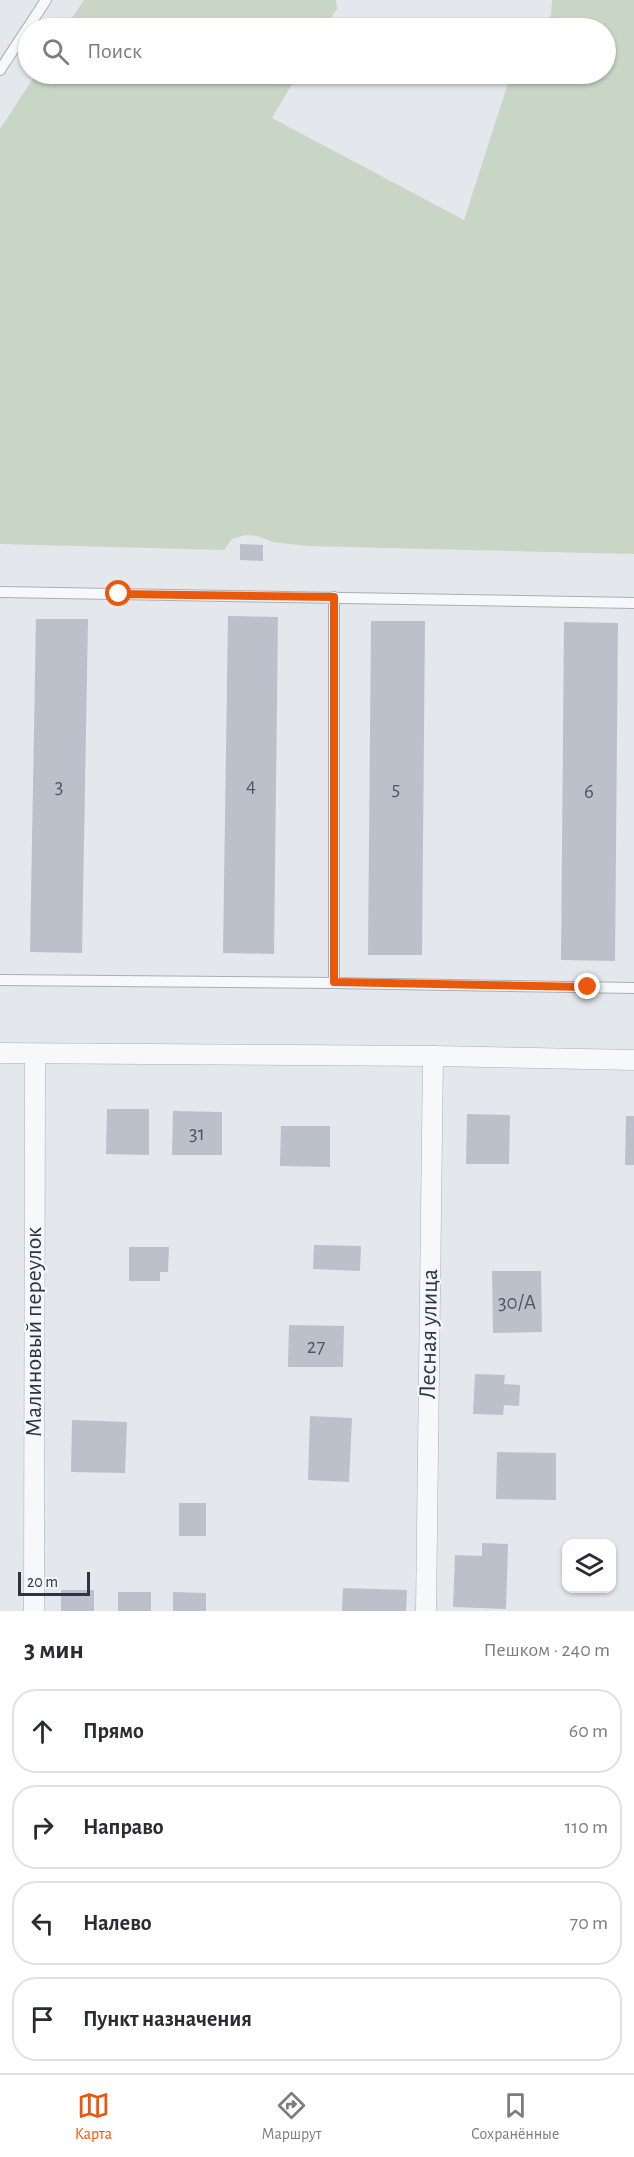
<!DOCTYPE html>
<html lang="ru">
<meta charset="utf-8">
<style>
body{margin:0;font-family:"Alegreya Sans",sans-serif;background:#f7f7f7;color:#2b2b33}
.controls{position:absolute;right:18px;bottom:18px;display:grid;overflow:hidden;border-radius:12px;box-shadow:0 2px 4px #0004}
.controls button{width:54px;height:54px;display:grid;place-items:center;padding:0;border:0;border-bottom:2px solid #e1e1e2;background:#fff;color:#2b2b33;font:30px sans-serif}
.scale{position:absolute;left:18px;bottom:15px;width:72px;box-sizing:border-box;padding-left:6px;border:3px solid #2b3445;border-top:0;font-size:16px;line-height:21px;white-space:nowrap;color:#2b3445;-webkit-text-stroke:4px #f4f6f9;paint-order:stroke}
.stop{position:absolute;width:18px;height:18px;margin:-14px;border:4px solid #ea580c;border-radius:50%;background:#fff}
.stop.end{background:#ea580c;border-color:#fff;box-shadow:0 2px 6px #0008}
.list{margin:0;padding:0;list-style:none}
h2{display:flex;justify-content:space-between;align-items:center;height:78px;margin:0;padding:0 24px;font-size:26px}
h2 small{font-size:20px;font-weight:400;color:#7c7c81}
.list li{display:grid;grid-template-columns:39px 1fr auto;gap:18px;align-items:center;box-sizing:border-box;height:84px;margin:0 12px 12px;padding:0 12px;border:2px solid #e1e1e2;border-radius:24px}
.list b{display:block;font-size:22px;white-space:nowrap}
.list em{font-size:20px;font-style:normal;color:#7c7c81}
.icon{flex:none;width:33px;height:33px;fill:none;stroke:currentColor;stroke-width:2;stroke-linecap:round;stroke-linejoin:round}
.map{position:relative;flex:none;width:634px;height:1611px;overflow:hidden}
.search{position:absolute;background:#fff;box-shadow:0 2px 4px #0004;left:18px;right:18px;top:18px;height:66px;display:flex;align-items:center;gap:15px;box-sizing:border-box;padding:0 21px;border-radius:33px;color:#7c7c81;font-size:22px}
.sheet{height:462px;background:#fff}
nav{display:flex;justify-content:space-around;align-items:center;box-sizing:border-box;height:84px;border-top:2px solid #e1e1e2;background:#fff;font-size:16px;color:#7c7c81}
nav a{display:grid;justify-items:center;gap:3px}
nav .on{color:#ea580c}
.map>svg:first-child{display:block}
.green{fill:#c9d6c5}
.building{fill:#bbc0ca}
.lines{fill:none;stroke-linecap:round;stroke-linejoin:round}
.lane-casing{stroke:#a9aeb7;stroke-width:12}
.street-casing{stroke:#a9aeb7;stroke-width:21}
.lane{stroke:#f7f8fa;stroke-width:10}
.street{stroke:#f7f8fa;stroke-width:20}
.route{stroke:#ea580c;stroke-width:8}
.labels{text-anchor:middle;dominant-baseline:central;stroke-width:4.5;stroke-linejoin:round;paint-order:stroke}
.number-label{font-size:21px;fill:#4f5766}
.street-label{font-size:24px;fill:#2b3445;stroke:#f4f6f9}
</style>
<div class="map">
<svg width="634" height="1611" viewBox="0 0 634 1611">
<rect width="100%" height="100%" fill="#e4e7ec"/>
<!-- green -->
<g class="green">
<path d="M84 0H336L337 9 324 28H65Z"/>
<path d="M552 0H634V554L307 546 272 542 258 536 245 535 232 539 224 550 0 544V129L36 74H298L272 118 464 220 511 74H606V28H544L551 15Z"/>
</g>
<!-- building -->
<g class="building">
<path d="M240 544 263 545V561L240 560Z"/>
<path d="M228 616 278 617 274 954 223 953Z"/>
<path d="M36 619H88L82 953 30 952Z"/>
<path d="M371 621H425L422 955H368Z"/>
<path d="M564 622 618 623 615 961 561 960Z"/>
<path d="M107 1109H149V1155L106 1154Z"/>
<path d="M173 1111 222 1112V1155H172Z"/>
<path d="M467 1114 510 1115 509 1164H466Z"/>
<path d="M626 1116H634V1165H625Z"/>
<path d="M281 1126H330V1167L280 1166Z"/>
<path d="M314 1245 361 1246 360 1271 313 1269Z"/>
<path d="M129 1247H169L168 1272H160V1281H129Z"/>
<path d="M492 1271H541L542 1332 493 1333Z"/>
<path d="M289 1325 344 1326 343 1367H288Z"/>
<path d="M475 1374 505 1375 504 1384 520 1385 519 1406 504 1405 503 1415 473 1414Z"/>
<path d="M310 1416 352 1418 349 1482 308 1480Z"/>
<path d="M72 1420 127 1422 125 1473 71 1472Z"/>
<path d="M497 1452 556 1453V1500L496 1499Z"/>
<rect x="179" y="1503" width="27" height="33"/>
<path d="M482 1543 508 1544 506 1609 453 1607 455 1555 482 1556Z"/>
<path d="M343 1588 407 1590 406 1611H342Z"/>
<rect x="61" y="1590" width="33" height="21"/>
<rect x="118" y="1592" width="33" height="19"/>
<path d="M173 1592 206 1593V1611H173Z"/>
</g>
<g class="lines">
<defs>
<g id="lane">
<path d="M0 70 46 0"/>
<path d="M0 592 634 603"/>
<path d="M0 980 334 983 634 988"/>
<path d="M334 983V597"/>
</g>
<g id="street">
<path d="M0 1053 433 1056 634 1060"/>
<path d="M34 1611 35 1054"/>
<path d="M426 1611 433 1056"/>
</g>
</defs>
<!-- lane casing -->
<use href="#lane" class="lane-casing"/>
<!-- street casing -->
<use href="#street" class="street-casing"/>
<!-- lane -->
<use href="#lane" class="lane"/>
<!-- street -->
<use href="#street" class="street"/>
</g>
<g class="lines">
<!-- route -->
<path class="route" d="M119 594 334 597V982L588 987"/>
</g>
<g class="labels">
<!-- number labels -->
<g class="number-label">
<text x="251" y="785">4</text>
<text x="59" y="786">3</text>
<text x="396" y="788">5</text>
<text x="589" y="791">6</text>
<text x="197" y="1133">31</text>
<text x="517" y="1302">30/А</text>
<text x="316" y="1346">27</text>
</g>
<!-- street labels -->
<g class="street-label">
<text transform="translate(34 1332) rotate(-90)">Малиновый переулок</text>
<text transform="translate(429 1334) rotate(-89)">Лесная улица</text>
</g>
</g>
</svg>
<div class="controls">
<button><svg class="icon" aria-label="layers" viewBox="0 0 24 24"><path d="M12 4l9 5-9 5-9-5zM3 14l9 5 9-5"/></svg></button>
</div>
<div class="scale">20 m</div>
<div class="stop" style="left:119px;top:594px"></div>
<div class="stop end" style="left:588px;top:987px"></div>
<div class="search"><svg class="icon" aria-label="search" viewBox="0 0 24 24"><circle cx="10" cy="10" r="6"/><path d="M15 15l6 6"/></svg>Поиск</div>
</div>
<section class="sheet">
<h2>3 мин<small>Пешком · 240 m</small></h2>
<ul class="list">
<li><svg class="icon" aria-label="ahead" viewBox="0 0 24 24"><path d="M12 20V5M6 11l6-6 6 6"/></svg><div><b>Прямо</b></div><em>60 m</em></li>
<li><svg class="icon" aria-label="right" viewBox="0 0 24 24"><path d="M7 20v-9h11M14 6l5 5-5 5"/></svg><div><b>Направо</b></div><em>110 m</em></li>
<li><svg class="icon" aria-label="left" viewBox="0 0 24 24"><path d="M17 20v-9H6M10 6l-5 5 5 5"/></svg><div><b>Налево</b></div><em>70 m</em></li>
<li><svg class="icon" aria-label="arrive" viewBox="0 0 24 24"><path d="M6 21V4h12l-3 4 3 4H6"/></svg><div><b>Пункт назначения</b></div></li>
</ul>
</section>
<nav>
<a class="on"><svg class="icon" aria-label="map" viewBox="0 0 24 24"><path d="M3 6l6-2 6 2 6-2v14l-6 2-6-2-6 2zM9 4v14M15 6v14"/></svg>Карта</a>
<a><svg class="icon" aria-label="directions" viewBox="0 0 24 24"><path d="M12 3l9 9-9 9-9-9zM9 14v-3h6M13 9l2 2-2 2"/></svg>Маршрут</a>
<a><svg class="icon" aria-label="saved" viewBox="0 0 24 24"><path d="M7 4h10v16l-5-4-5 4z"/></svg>Сохранённые</a>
</nav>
